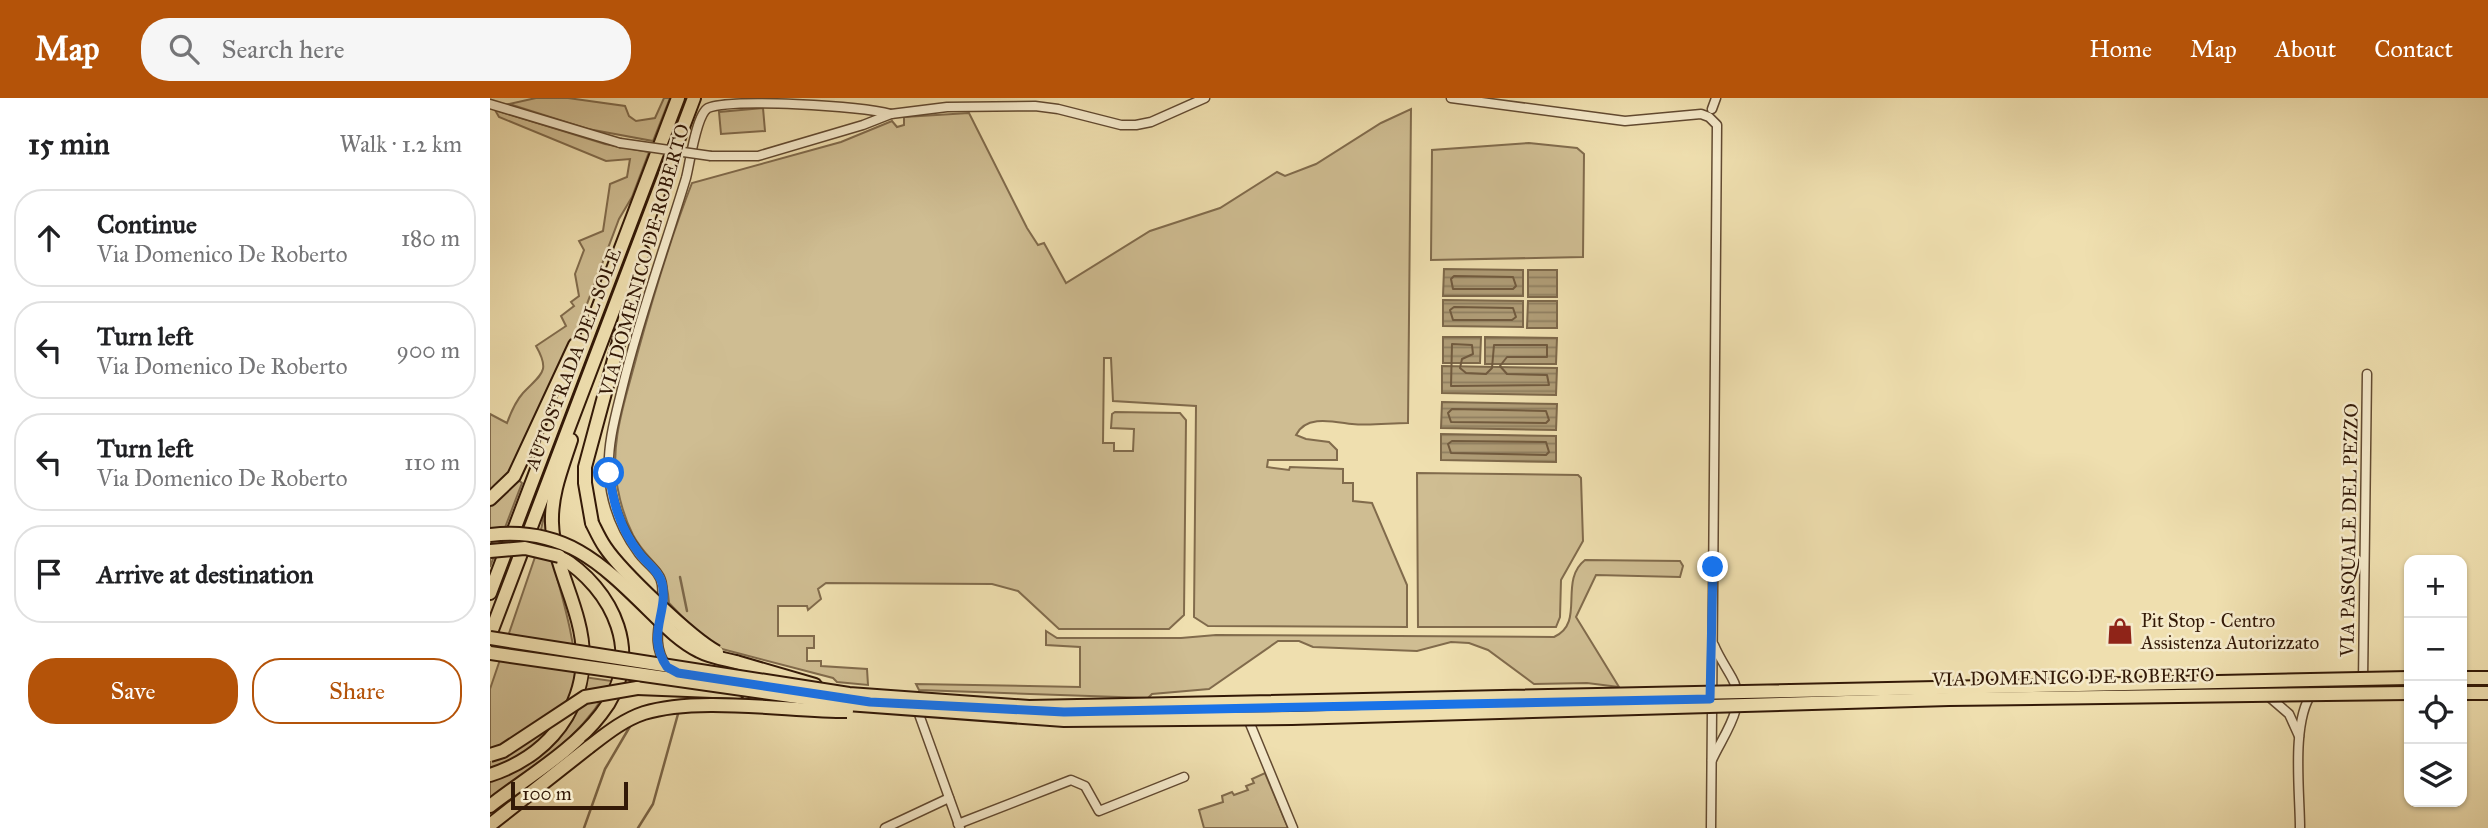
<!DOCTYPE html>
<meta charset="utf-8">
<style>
body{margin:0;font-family:"IM FELL Great Primer",serif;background:#f6f6f6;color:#202124}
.controls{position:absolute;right:21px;bottom:21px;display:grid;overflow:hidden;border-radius:14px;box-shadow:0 2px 5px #0004}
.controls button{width:63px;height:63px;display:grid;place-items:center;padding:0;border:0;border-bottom:2px solid #e0e0e0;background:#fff;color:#202124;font:35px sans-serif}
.scale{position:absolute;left:21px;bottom:18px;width:117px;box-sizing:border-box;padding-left:7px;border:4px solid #331907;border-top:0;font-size:19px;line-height:24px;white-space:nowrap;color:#331907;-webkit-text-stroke:5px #f5eacb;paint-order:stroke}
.stop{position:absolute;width:21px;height:21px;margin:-16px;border:5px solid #1a73e8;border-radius:50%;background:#fff}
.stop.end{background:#1a73e8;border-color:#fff;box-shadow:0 2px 7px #0008}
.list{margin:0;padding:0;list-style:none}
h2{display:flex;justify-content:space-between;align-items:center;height:91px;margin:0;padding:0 28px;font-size:30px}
h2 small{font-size:23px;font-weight:400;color:#757577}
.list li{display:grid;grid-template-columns:46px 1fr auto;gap:21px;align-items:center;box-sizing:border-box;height:98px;margin:0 14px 14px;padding:0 14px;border:2px solid #e0e0e0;border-radius:28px}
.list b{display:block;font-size:26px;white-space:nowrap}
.list p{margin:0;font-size:23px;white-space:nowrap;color:#757577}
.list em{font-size:23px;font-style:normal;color:#757577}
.actions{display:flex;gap:14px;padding:21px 28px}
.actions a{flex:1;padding:16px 0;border:2px solid #b45309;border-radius:28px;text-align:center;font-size:24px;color:#b45309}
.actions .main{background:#b45309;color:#fff}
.icon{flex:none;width:38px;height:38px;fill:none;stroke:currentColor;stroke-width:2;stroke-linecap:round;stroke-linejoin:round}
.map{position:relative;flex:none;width:1998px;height:730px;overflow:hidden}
header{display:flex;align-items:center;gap:42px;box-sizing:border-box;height:98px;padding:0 35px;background:#b45309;color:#fff}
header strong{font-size:33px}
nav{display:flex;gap:38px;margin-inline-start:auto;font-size:24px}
.search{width:490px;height:63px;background:#f6f6f6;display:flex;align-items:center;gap:18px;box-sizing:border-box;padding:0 24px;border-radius:28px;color:#757577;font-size:26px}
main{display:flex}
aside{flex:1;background:#fff}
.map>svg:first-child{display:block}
.grass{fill:#cfbd92;stroke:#816b4c;stroke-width:2}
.water{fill:url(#water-rules);stroke:#7d684a;stroke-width:2}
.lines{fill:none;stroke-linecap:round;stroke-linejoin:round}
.shore{stroke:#715a3e;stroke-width:2}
.stream{stroke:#7d684a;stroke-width:2.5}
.minor-casing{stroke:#624a31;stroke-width:11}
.highway-casing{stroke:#331907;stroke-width:16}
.minor{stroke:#f5eacb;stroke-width:8}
.highway{stroke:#efdfaf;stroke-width:12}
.minor-bridge-casing{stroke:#624a31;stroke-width:11;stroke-linecap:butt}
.highway-bridge-casing{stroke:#331907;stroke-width:16;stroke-linecap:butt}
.minor-bridge{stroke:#f5eacb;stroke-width:8}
.highway-bridge{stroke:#efdfaf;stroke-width:12}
.route{stroke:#1a73e8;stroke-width:9}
.labels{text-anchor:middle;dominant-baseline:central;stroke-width:5;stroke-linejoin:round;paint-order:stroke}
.street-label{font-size:19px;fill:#331907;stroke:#f5eacb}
.poi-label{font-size:19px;fill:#331907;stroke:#f5eacb;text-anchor:start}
</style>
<header>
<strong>Map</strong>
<div class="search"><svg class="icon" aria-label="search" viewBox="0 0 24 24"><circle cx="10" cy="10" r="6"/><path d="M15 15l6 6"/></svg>Search here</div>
<nav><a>Home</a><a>Map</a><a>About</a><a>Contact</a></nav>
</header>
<main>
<aside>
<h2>15 min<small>Walk · 1.2 km</small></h2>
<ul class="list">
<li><svg class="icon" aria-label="ahead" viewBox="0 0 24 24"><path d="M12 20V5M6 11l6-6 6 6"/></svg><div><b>Continue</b><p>Via Domenico De Roberto</p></div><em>180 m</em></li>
<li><svg class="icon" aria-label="left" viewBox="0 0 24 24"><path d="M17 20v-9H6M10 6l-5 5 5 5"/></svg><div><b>Turn left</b><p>Via Domenico De Roberto</p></div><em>900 m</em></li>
<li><svg class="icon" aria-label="left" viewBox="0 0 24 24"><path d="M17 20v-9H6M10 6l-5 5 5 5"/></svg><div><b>Turn left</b><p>Via Domenico De Roberto</p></div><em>110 m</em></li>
<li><svg class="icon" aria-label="arrive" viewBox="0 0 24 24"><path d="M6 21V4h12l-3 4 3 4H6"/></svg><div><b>Arrive at destination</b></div></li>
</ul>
<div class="actions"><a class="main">Save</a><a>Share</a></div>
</aside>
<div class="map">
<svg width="1998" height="730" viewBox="0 0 1998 730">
<defs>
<pattern id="water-rules" width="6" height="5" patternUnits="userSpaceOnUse" patternTransform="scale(1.75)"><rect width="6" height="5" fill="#af9c76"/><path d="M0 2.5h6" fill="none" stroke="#8f7e5f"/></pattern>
</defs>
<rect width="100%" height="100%" fill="#efdfaf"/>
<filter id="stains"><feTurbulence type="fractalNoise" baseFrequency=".00286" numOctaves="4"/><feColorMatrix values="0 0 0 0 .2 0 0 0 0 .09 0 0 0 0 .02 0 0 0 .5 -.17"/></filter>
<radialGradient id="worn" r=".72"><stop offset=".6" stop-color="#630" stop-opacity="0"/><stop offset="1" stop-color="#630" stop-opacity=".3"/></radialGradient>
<!-- grass -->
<g class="grass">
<path d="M46 0H78L135 8 139 18 146 23 165 20 174 0H180L163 43 98 31 19 6Z"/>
<path d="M273 10 275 33 231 36 229 14Z"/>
<path d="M921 11 918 325C900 325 880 328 862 326 845 324 816 316 806 337L816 341 839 344 847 352V362H778L777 369 799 372 800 369 853 371V385H863V403L882 405 917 487V529L718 528 704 519 706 308 623 303 621 260H614L613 345H624V353H643L644 331 621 330 622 316 625 314 690 315 696 322 694 517 679 531H569L528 493 502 486 336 485 328 491 331 501 318 512 317 508H288V538H324V550H317V563H331V568L377 571 378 587 347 584 343 580 232 551 208 535 179 505C176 464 160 468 143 437 136 423 131 408 128 392 118 347 136 300 147 257 163 199 180 141 202 85L351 44 402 23 407 29 414 27V19L479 15 537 130 548 147 554 145 576 185 660 133 730 110 787 74 795 78 826 66 891 25Z"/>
<path d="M5 12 115 46 159 54 142 99 129 121 74 267 24 369 0 395V316L17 325C21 314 25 304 33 295 51 276 61 274 46 248L76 228 71 218 84 208 81 204 89 198 85 176 94 152 89 143 113 133 120 86 137 79 140 61 116 63 9 19Z"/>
<path d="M1039 45 1087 50 1094 56 1093 159 941 162 942 52Z"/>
<path d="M927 375 1088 377 1091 380 1093 443 1071 482 1070 519 1066 529H928Z"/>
<path d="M26 380 32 385 0 469V406Z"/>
<path d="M54 418C61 473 84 522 86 578L122 583C96 637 46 667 0 703V591L45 459Z"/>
<path d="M1095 462 1190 463 1193 468 1190 479 1106 477 1086 519 1129 589 1097 585 1044 586 998 552 979 545 961 544 927 553 823 549 809 543H788L719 591 662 596 658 600 429 592 426 586 590 589V549L556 547V533L567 540H691L726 537 1064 539C1096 525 1068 483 1095 462Z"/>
<path d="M775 675 798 730H714L709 712 733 704 732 698 742 694 744 697 758 692 756 688 764 685 762 681Z"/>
</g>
<!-- water -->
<g class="water">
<path d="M954 171 1033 172V198H953Z"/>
<rect x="1038" y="172" width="29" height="27"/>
<path d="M953 202 1033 203V229L953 228Z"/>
<path d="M1038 203H1067V230H1037Z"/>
<path d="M953 239H991L990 265H953Z"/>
<path d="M995 239 1067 240 1066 266H995Z"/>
<path d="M952 268 1067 270 1066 297 952 295Z"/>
<path d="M952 304 1067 306 1066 332 951 330Z"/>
<path d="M951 336 1066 338V364L951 362Z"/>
</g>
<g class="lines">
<!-- shore -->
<g class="shore">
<path d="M964 178 1023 179 1026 188 1023 191H963L961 181Z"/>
<path d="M964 209 1023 210 1026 219 1022 222H963L960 212Z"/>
<path d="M962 246 982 247 983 256 972 261 970 270 976 275 996 276 1002 270 1004 247H1057V259H1017L1010 268 1017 276 1057 277 1059 287 961 288Z"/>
<path d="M962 311 1056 313 1059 322 1056 325 961 324 958 315Z"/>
<path d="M962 343 1056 344 1059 354 1056 357 961 355 958 346Z"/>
</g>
<!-- stream -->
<g class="stream">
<path d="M190 479 197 513"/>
<path d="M94 730 115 671 142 625"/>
<path d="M148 730 163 706 188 616"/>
</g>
<defs>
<g id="minor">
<path d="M961 0 1135 23 1211 16 1219 19 1227 27 1221 730"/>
<path d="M0 6 130 45"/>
<path d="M1222 11 1226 0"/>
<path d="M221 58H268L373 27 401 16 457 9 545 8 568 11 631 27H646L661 24 715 0"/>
<path d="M177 569C157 541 176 517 172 487 171 473 155 465 148 454 131 431 121 404 119 376 117 346 126 316 133 287 150 217 175 149 196 80 200 65 206 17 218 10 243 0 370 8 401 16"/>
<path d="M1873 583 1877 276"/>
<path d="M1845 590 1909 589"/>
<path d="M1777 597 1799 616 1809 638"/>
<path d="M426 608 470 730"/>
<path d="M564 614 1307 599"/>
<path d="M756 616 803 730"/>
<path d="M1222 662C1233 637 1258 608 1242 580 1236 569 1229 559 1224 547"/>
<path d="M468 726 581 682 595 688 609 713 694 679"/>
<path d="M395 730 459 700"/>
<path d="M1810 730C1810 695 1801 624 1822 595"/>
</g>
<g id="highway">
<path d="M0 401 24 378 85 247"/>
<path d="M102 425 95 385V369L153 154"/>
<path d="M0 495 188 0"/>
<path d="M0 537 204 0"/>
<path d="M246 564 325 587"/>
<path d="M1972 580H1998"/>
<path d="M147 590 248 594"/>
<path d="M1972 595H1998"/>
<path d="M0 677C68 655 107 594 88 523 80 491 63 459 62 425 61 396 72 370 81 342"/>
<path d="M0 708C36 680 83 653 111 616 156 559 124 491 69 458"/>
<path d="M0 727 99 649"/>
</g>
</defs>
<!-- minor casing -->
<use href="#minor" class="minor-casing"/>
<!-- highway casing -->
<use href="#highway" class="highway-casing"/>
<!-- minor -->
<use href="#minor" class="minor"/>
<!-- highway -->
<use href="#highway" class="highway"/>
<defs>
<path id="minor-bridge" d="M130 45 221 58"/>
<g id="highway-bridge">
<path d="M102 425C106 433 110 442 115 449 131 473 202 541 227 554"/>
<path d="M0 437C76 428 113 467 163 516 177 530 191 544 209 553 220 559 234 561 246 564"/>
<path d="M0 453 35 450 69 458"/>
<path d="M0 540 359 596 539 609 1919 580"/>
<path d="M0 555 357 606 574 622 802 620 1459 601 1919 595"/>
<path d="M99 649C116 636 133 622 154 615 208 598 298 613 357 613"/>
<path d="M0 657 13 653 95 599 147 590"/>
</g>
</defs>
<!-- minor-bridge casing -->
<use href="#minor-bridge" class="minor-bridge-casing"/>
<!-- highway-bridge casing -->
<use href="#highway-bridge" class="highway-bridge-casing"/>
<!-- minor-bridge -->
<use href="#minor-bridge" class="minor-bridge"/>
<!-- highway-bridge -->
<use href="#highway-bridge" class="highway-bridge"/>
</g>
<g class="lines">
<!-- route -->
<path class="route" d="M119 375C123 404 130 431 149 455 156 465 169 473 172 485 179 515 155 537 177 569L188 575 380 604 574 614 1220 601 1223 469"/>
</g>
<!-- icons -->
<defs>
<symbol id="shop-bare" viewBox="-9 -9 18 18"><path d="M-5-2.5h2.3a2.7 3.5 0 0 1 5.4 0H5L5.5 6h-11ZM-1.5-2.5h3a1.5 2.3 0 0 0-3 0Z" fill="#8f2418" stroke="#f5eacb" stroke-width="2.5" paint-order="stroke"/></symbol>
</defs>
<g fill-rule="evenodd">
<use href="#shop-bare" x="1611" y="514" width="38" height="38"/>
</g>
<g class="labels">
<!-- street labels -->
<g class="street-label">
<text transform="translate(154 162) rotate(-74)">VIA DOMENICO DE ROBERTO</text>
<text transform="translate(83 261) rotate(-69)">AUTOSTRADA DEL SOLE</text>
<text transform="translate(1859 432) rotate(-89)">VIA PASQUALE DEL PEZZO</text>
<text transform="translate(1583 579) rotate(-1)">VIA DOMENICO DE ROBERTO</text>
</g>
<!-- poi labels -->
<g class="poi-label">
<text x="1651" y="522">Pit Stop - Centro<tspan x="1651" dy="22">Assistenza Autorizzato</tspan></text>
</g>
</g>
<rect width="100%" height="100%" filter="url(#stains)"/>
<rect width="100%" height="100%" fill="url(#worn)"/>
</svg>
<div class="controls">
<button>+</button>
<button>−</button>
<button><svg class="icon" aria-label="locate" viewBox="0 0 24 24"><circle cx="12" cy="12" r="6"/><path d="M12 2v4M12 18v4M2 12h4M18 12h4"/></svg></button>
<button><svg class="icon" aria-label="layers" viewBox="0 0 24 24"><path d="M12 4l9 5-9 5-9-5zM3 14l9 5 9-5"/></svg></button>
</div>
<div class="scale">100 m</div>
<div class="stop" style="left:119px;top:375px"></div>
<div class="stop end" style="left:1223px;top:469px"></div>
</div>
</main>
